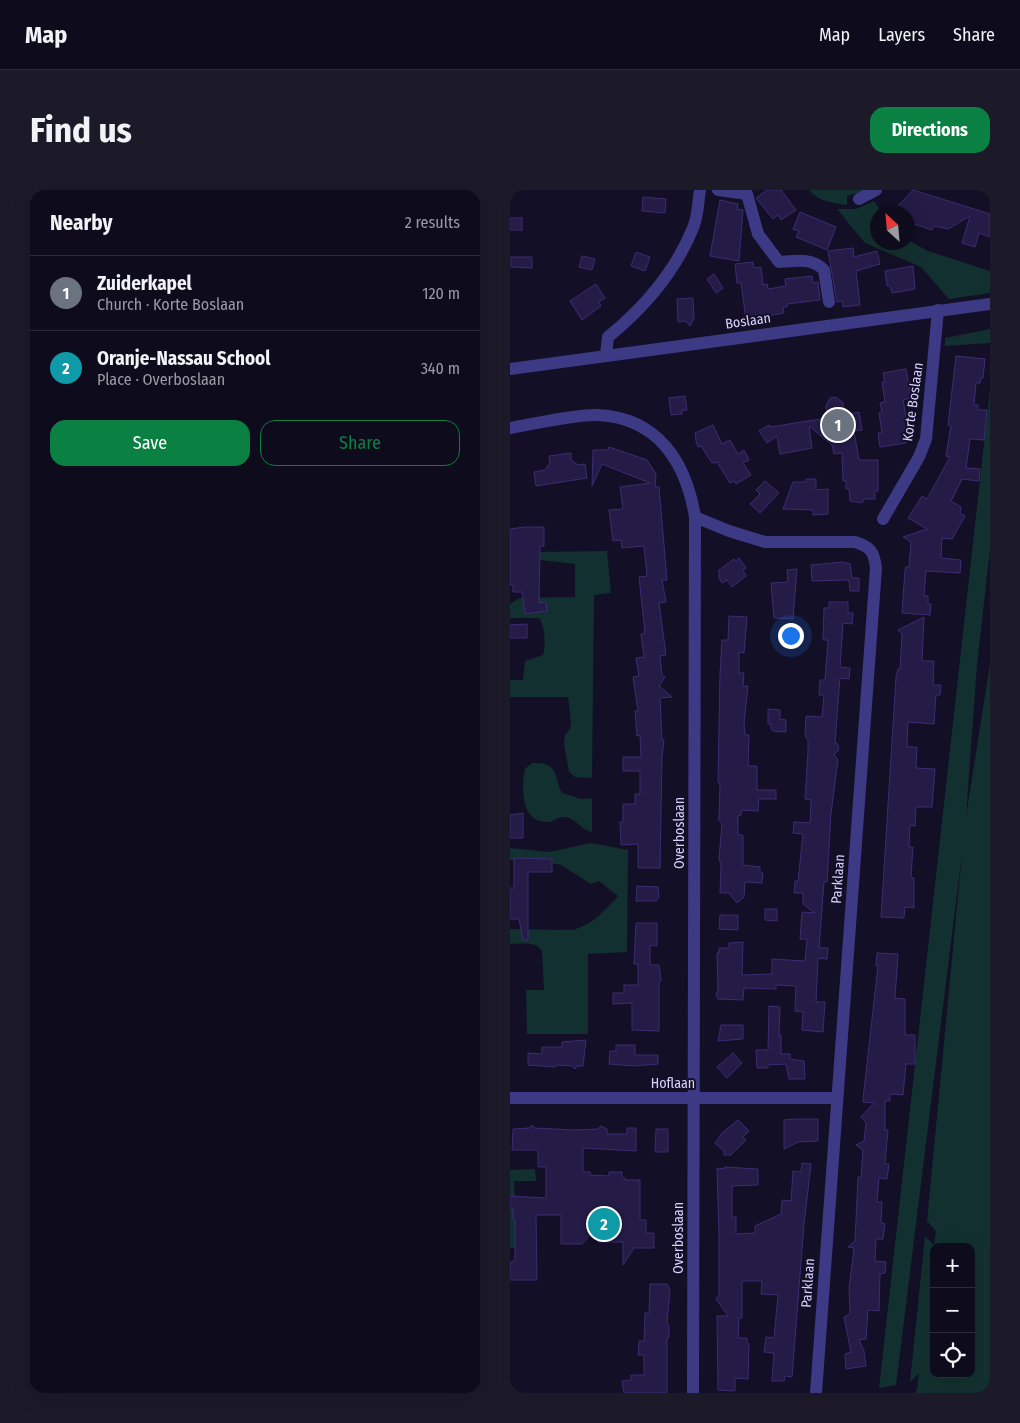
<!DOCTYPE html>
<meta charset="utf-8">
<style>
body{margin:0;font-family:"Fira Sans Condensed",sans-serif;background:#1c1929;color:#f1f3f6}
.controls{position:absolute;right:15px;bottom:15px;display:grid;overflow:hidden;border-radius:10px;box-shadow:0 5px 20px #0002}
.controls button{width:45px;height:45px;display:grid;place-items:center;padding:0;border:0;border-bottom:1px solid #2e2b3b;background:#0e0b1c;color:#f1f3f6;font:25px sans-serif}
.compass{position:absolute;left:360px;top:15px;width:45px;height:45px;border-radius:50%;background:#0e0b1c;box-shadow:0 5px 20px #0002;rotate:334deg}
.you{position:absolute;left:280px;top:445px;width:18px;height:18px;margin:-12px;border:4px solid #fff;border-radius:50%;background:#1a73e8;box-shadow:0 0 0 8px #1a73e833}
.badge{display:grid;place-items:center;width:32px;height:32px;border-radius:50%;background:#0b8043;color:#fff;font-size:16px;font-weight:700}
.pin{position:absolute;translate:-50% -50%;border:2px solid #fff;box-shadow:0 1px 5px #0006}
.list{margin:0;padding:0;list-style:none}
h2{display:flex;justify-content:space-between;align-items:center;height:65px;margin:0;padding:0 20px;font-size:21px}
h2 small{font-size:16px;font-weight:400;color:#9b9ba3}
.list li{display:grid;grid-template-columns:32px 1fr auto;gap:15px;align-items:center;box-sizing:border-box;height:75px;padding:0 20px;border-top:1px solid #2e2b3b}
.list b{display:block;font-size:19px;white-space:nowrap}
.list p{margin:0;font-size:16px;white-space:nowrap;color:#9b9ba3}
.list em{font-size:16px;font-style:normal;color:#9b9ba3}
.actions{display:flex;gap:10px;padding:15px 20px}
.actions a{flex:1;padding:11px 0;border:1px solid #0b8043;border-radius:15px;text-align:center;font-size:18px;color:#0b8043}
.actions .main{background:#0b8043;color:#fff}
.icon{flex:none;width:28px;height:28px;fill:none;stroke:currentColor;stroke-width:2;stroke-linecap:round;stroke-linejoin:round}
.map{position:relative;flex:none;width:480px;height:1203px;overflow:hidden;border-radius:15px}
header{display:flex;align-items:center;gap:30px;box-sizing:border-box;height:70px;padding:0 25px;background:#0e0b1c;border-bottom:1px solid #2e2b3b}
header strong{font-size:24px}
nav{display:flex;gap:28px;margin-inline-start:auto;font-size:18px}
.intro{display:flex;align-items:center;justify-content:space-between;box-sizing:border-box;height:120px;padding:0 30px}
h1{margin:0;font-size:35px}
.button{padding:12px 22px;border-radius:15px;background:#0b8043;color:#fff;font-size:18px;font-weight:700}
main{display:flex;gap:30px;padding:0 30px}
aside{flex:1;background:#0e0b1c;border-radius:15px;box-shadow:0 5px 20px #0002}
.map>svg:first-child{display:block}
.green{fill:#12302f;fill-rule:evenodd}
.building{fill:#241b47;stroke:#3b2d73}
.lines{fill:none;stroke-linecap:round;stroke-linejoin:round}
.minor{stroke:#3d3a85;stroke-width:12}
.tertiary{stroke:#3d3a85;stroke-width:12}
.labels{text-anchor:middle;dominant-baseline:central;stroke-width:4;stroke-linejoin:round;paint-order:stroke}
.street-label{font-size:14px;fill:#d9d4ff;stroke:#130f26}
</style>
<header>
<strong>Map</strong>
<nav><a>Map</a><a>Layers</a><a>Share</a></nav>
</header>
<div class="intro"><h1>Find us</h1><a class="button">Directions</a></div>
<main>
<aside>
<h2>Nearby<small>2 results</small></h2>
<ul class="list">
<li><span class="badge" style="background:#6b7280">1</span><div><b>Zuiderkapel</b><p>Church · Korte Boslaan</p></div><em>120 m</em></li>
<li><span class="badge" style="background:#0f9aa8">2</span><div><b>Oranje-Nassau School</b><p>Place · Overboslaan</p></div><em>340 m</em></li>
</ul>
<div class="actions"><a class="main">Save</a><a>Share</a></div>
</aside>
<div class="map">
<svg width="480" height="1203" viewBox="0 0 480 1203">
<rect width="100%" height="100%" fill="#130f26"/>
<!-- green -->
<g class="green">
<path d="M299 0H358L337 6V15C323 13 309 12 299 0Z"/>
<path d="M364 11 371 22H368V52H398V50L418 61 480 81V103L439 109 411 77 355 53 327 19H346Z"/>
<path d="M480 139V153L435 156V148Z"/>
<path d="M480 200V359L467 475 456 626 480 474V1203H404L407 1200 409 1183 400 1192 415 1046 424 1055 426 1041 417 1031 452 664 386 1195 369 1198ZM424 1057H461V1184H424Z"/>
<path d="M97 361 101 403 84 405 82 588 65 587 59 582 54 554 55 545 60 539 61 532 58 507H0V490H13L15 471 33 465C36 454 35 437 29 428H0V414L10 408 65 407V374L30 370V362Z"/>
<path d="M22 573C50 572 43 586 52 603L71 609 82 608V642C71 640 66 628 55 627 48 626 44 632 37 632 11 633 11 597 15 579Z"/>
<path d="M81 653 118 660 117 762 78 764V844H17L16 800H34L32 761C26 751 11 754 0 754V739L63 740C83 734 95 721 108 706L89 691 81 694 51 675 41 673 32 675 0 670V658L39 662Z"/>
<path d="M25 979 26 991H4L7 1058H0V980Z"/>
</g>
<!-- building -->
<g class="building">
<path d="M257 0H271L286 20 271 30 268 25 263 29 246 8Z"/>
<path d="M403 0 480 24V47L469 43 465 57 452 53 460 26 438 39 424 36 422 40 398 32V22H382Z"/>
<path d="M133 7 156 9 155 23 132 21Z"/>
<path d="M210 10 228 14 227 19 233 20 229 71 200 66Z"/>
<path d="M290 22 326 37 317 60 286 47 289 41 283 39Z"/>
<rect x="0" y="28" width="12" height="12"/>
<path d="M343 58 344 67 367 61 370 74 346 81 350 115 333 117 332 111 327 112 318 61Z"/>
<path d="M126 62 140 67 135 81 121 76Z"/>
<path d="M72 66 85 69 82 80 69 77Z"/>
<path d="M1 67H22V78L1 77Z"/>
<path d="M243 72 244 78 251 77 253 95 257 94 258 99 276 96 275 89 302 86 303 93 308 92 310 110 277 114V117H273L274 123 236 130 231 93H227L225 74Z"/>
<path d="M403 76 405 99 382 103 380 96H377L375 81Z"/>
<path d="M204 84 213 98 206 103 197 89Z"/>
<path d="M86 94 95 108 89 112 91 116 72 130 60 111Z"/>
<path d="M183 108 184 128 180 136 176 131 168 132 167 109Z"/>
<path d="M446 166 475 169 473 188H471L470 193H466L464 215H468V220H477L474 250 460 249 456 278 470 279 469 291 452 289 441 311 451 317 450 323 455 326 442 349 432 348 431 368 451 370 450 383 416 381 414 406H418V414H421L420 425 392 423 395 380 396 377H399L401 352 393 347 417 339 398 328 412 306 417 309 440 267 436 266 441 236 438 235Z"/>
<path d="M396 179 401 208 393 210 398 238H394L396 253 370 257 368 243 372 242 369 223 372 222 370 213 375 212 372 192H375L373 183Z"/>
<path d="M175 206 177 220H172V224L161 225 159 208Z"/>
<path d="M326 207 333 213 335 225 349 222 352 240 344 241 349 270H368V301H365V309H354L352 313 340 311 339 299H336V291H333L332 263 324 264 322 255 299 236 302 258 270 264 267 246 257 253 249 241 259 235 260 237 317 228 316 216 320 208Z"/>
<path d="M203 235 212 254 220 250 228 264 234 260 239 270 233 273 241 285 226 294 224 291 220 293 207 272 202 273 191 256 188 257 186 251 185 243Z"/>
<path d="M99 257 137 270 146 284 145 297H149L157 390H152L156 412 149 413 156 465 150 466 152 485 155 487 149 496 162 507 150 508 152 550H154L152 567 150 678H128V654L111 655 110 632H113V614H125V604H130V581H113V567H131L130 545 127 546 125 521H128L123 487 129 486 126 468 134 467 131 444 135 443 129 387 137 386 134 356 112 358 111 350 103 351 99 320 113 319 110 297 140 293 92 274 82 296 83 260H98Z"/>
<path d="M61 263V270L68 275 75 274 77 288 26 296 24 282 35 280 40 273 39 266Z"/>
<path d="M296 289H306V300L318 299V324L303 325V320L273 319 283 292H296Z"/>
<path d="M255 291 269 303 250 323 240 314 250 304 246 300Z"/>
<path d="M15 337H34V356H30L29 413 36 412 37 421 15 424 12 402H3V395H0V339Z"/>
<path d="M229 368 236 378 233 380 236 386 222 397 217 390 212 393 209 388V380L224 369 226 371Z"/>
<path d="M333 372 340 374 342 388H349V401H340L339 390 302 391 301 375Z"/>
<path d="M287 379 283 429 264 428 261 393 278 392 277 380Z"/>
<path d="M319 412H338V423H343L342 434 333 433 330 477 340 478 339 489 330 488 329 500 325 553H327L329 560 324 564 328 570 321 623 317 692H314L309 758H318L317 769 308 768 306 812H315L313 842 292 840 293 822 285 821 286 796 266 795V799L234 798 233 810 208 809 206 804 208 800 207 763H209V758H219V753L233 752 232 785 262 784V769L295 771 297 749H290L292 722 305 723 293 714V703H284L285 691H288L293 644 283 643 284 632 300 633 301 610 295 609 298 562V550L295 546 296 526 312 527 314 505H309L310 490H315L318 450H313L314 418H319Z"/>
<path d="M219 426 237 427 234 463 229 462V483H234L233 496H238L234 533 235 545H239L238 576H247V600H266V609H249L248 621 232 620 231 625 228 626V645H233V675L250 677V683H253L252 693 235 692 234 707 227 713 219 703H210L211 675 209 668 212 634 208 629 209 627 210 594 208 592 210 484 212 450H218Z"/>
<path d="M414 427 412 471H424L423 495H431L430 505H426L424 534 398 532 397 557H407L406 578 425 579 422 617H406L405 636 400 635 399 657H403L401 687 404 688V718L395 717 394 728 371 727 386 487 388 479H390L392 444 388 440Z"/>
<path d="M17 434V448H0V435Z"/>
<path d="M258 519 270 520V529L276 530V542L263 541 261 539V534H258Z"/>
<path d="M13 623V648H0V625Z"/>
<path d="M4 668 42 669V682H18V750H13L9 729H0V698H4Z"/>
<path d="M127 696 148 697 149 707 146 711H126Z"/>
<path d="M255 719H267V731L255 730Z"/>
<path d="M210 725H228V740L209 739Z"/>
<path d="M126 733H147V756L140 755V775H149L151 790 149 793V841L122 840V813L103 814V803H114V795H128V774H124Z"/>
<path d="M367 763 388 764 385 808 395 809V845H405V874H396L393 905 380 904V911H375V940H378L375 974H379L377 989 369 988 367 1012H372L371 1033 375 1034 373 1049H366L365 1071 376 1072 375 1083 370 1084 369 1121 358 1120 356 1149 349 1150 354 1161 356 1176 336 1179 335 1164 341 1162 334 1127 340 1124 339 1098 344 1058 338 1057 345 1051 348 987H351L353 960 346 955 354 951 356 933 351 927 364 913 353 912V909L368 776H366Z"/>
<path d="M259 816 270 817 269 845H271V864H280V869L294 871 295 889H279L276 874 258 875V878H247L246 860H258Z"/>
<path d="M211 835H233V849L208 851Z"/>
<path d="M76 850 73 876H67L65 879 62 876 48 875 45 877 18 875V863L32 864V857H52V852Z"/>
<path d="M106 855H125V865H148V874L124 876 99 874 100 861H106Z"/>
<path d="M223 863 232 873 217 888 207 877Z"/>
<path d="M286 929H308V951L288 952 274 959V930Z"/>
<path d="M228 930 239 941 233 947 236 950 221 965H214V961L205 953 212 943Z"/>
<path d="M22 935 24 938 65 940 88 939 91 936 97 939V944H117V938H126V961L73 958V982H80V985L99 986V982H112V988H115V990H130V1030H136V1043H144V1058H124L113 1075V1052H88V1036L72 1054H51V1025H26L27 1090H0V1073L5 1070V1030H3V1018H0V1006L36 1008V977H28V960H2L3 939 19 938Z"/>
<path d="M146 939H158V962H145Z"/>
<path d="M292 973 301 974 294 1034 282 1187 275 1186 274 1191H262L264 1163 254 1162 256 1147 264 1148 268 1105 251 1104 252 1091H232V1128H229L228 1148H237V1153L239 1154 238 1189 225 1188V1201L208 1200 207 1126H218L206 1109 209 1105V1045L207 978 215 979 214 977 248 979V995L222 996V1027H226V1044L245 1043V1036L271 1024 272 1010 281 1011 283 981 291 982Z"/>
<path d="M140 1094H157L160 1100 157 1133 159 1136V1147L157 1149V1203H114L112 1191 121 1190V1185H134V1165H128L129 1151H134L135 1123H139Z"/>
</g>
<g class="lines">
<!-- minor -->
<g class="minor">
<path d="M208 0 237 4 248 44 269 72C284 71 302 67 314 80L319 112"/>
<path d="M349 9 366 0"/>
<path d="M96 165 98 147C135 117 165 82 183 38 188 27 188 12 190 0"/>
<path d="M0 238C24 234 66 224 88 225 148 228 176 272 185 327L183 1203"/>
<path d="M185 327 219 341 255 352H345C361 357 364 362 366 378L306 1203"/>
<path d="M373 329 409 267 416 249 428 120"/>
<path d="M0 908H327"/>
</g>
<!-- tertiary -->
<path class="tertiary" d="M0 179 480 114"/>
</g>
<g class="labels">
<!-- street labels -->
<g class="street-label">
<text transform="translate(238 131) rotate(-8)">Boslaan</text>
<text transform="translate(403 212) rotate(-82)">Korte Boslaan</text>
<text transform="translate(169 643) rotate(-90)">Overboslaan</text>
<text transform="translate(328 689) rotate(-86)">Parklaan</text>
<text x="163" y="893">Hoflaan</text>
<text transform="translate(168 1048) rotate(-90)">Overboslaan</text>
<text transform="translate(298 1093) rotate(-86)">Parklaan</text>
</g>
</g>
</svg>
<div class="controls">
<button>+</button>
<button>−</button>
<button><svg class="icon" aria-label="locate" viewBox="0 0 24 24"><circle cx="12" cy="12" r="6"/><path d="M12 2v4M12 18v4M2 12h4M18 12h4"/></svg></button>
</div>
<svg class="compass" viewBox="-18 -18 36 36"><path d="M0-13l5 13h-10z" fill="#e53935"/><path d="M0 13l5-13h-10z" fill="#9b9ba3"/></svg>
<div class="you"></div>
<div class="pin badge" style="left:328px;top:235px;background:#6b7280">1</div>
<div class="pin badge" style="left:94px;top:1034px;background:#0f9aa8">2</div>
</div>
</main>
